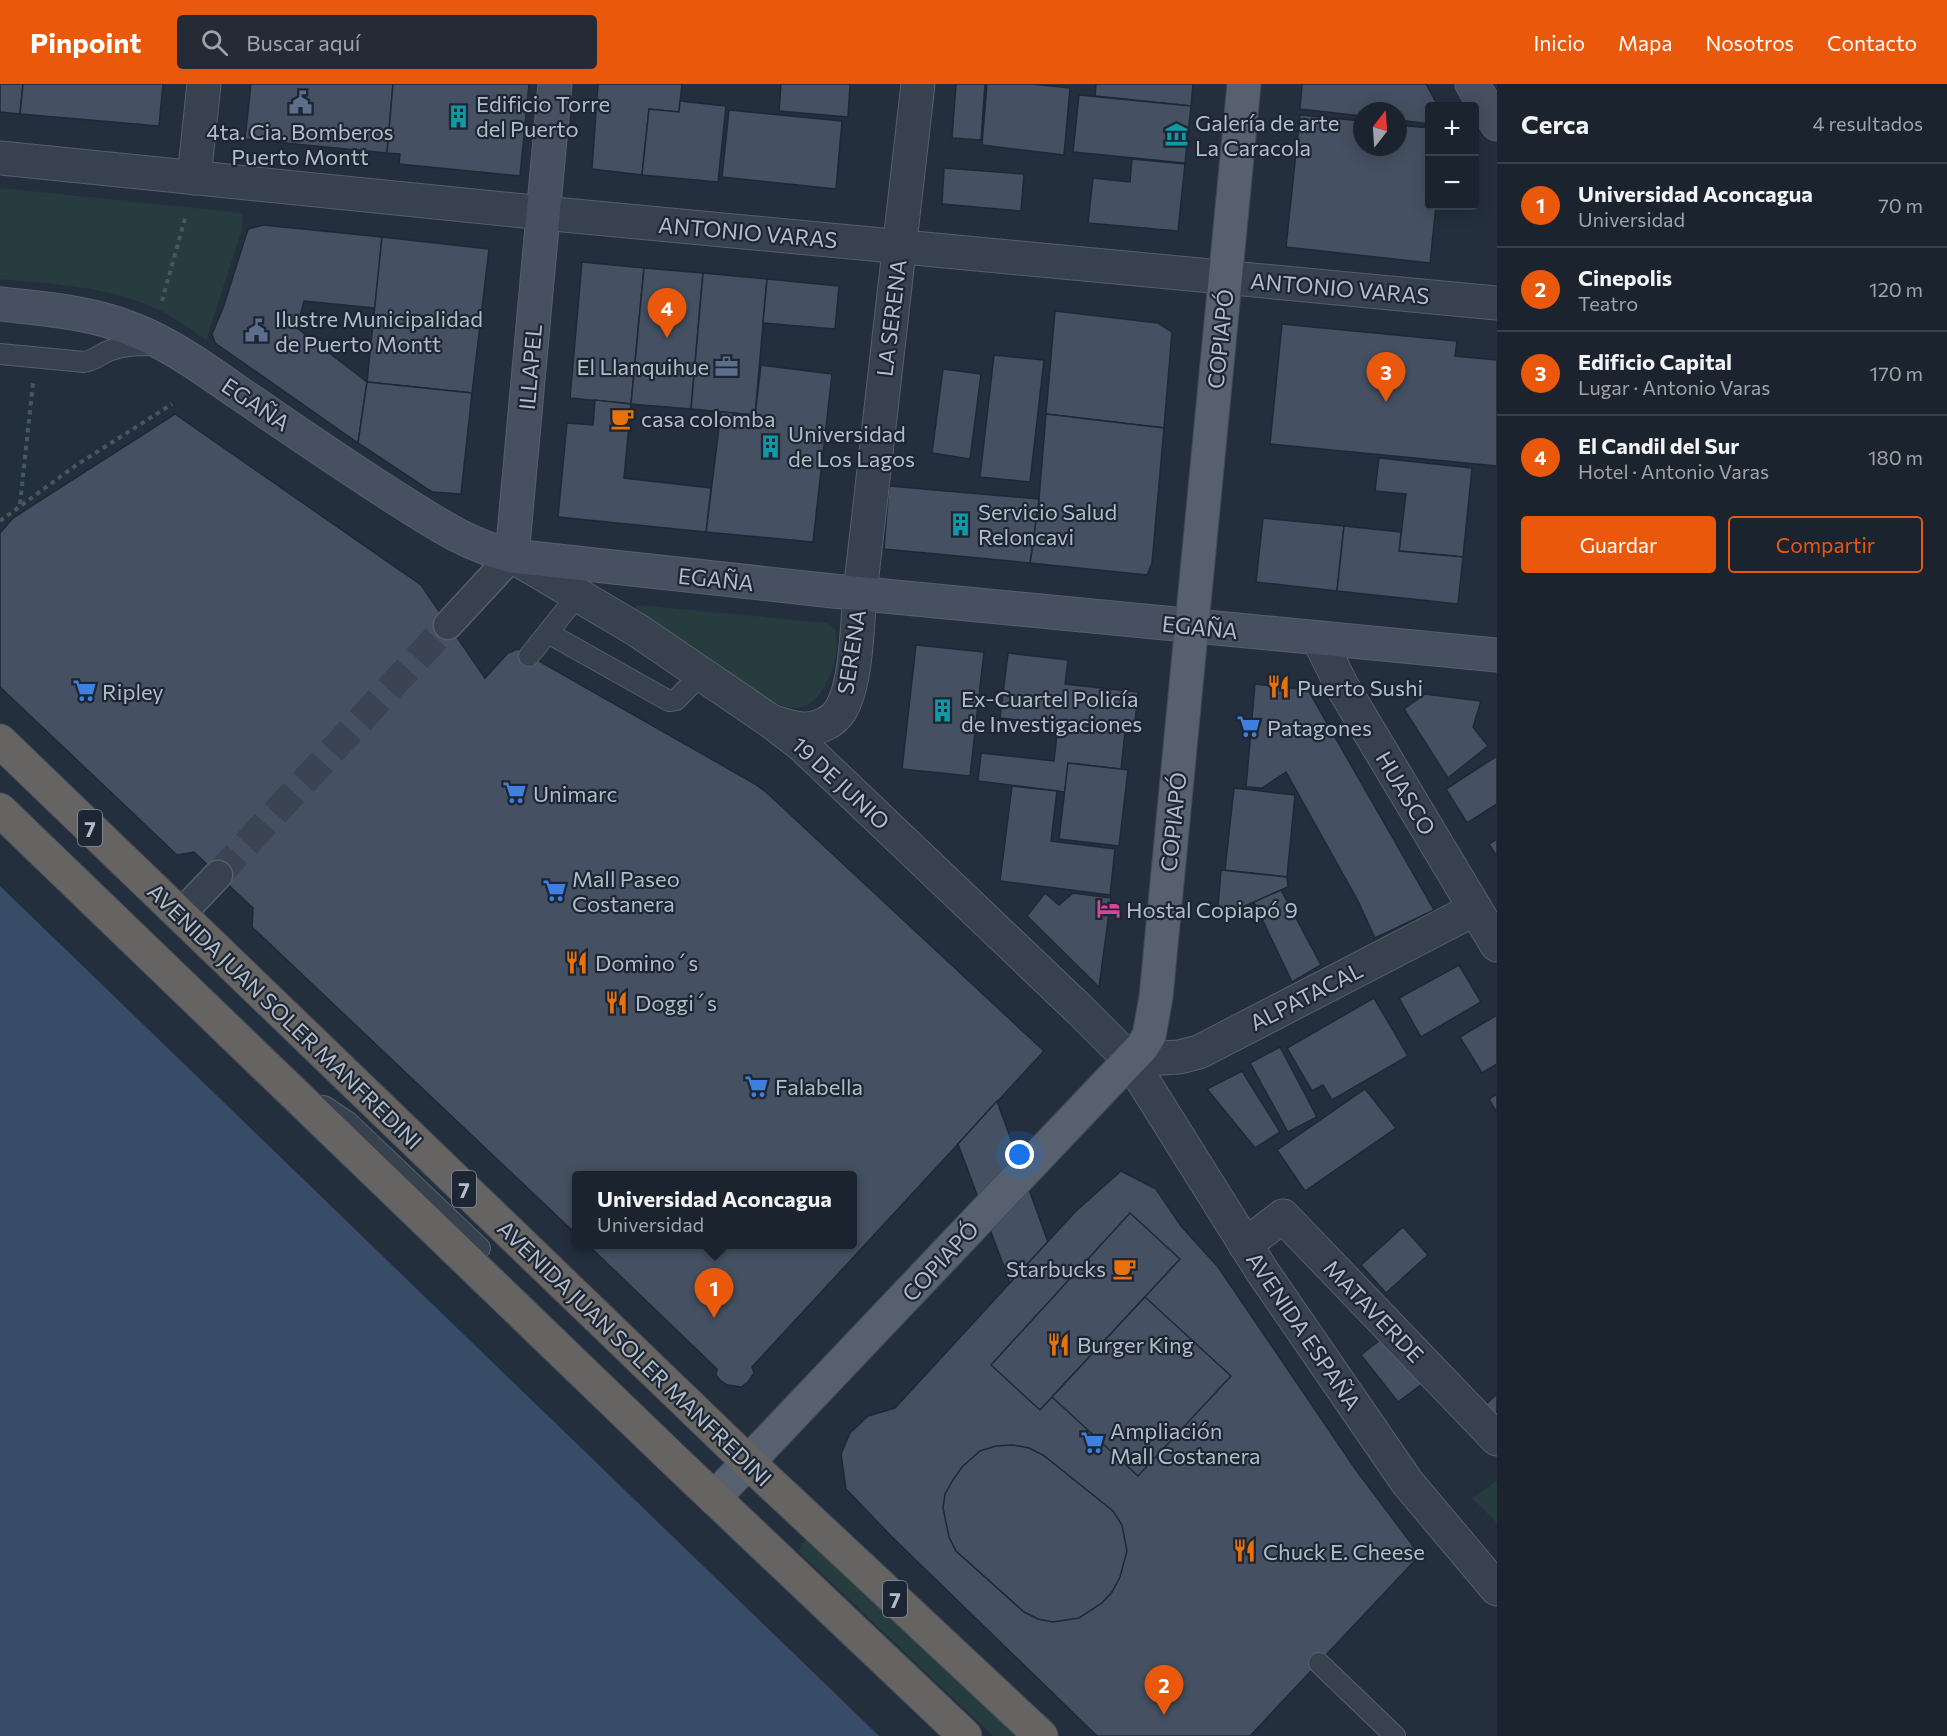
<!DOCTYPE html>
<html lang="es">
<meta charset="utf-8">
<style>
body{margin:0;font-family:Commissioner,sans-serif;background:#242b36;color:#f1f3f6}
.controls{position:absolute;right:18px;top:18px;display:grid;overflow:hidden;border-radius:6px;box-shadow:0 3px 15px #0003}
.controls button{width:54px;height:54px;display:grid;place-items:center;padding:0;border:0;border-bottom:2px solid #39404a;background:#1b232e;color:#f1f3f6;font:30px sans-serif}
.compass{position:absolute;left:1353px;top:18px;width:54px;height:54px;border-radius:50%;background:#1b232e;box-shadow:0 3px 15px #0003;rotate:17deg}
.you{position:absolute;left:1020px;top:1071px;width:21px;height:21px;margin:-15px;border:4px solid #fff;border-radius:50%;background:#1a73e8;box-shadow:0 0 0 9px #1a73e833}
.badge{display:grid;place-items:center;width:39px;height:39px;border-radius:50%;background:#ea580c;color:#fff;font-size:20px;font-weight:700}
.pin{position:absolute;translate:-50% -50px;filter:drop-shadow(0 2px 3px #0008)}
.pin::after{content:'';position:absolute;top:32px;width:21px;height:18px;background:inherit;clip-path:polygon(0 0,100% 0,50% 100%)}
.popup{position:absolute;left:572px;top:1087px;width:285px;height:78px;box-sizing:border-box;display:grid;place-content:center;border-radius:6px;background:#1b232e;filter:drop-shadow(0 2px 4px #0005);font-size:20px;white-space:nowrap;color:#a0a4aa}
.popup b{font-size:22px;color:#f1f3f6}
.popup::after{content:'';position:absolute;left:50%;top:100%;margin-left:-12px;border:12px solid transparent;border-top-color:#1b232e}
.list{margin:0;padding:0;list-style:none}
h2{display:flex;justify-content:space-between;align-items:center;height:78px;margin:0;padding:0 24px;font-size:26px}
h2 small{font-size:20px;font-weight:400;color:#a0a4aa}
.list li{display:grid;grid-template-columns:39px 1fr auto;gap:18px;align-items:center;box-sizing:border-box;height:84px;padding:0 24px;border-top:2px solid #39404a}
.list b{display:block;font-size:22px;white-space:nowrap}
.list p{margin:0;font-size:20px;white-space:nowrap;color:#a0a4aa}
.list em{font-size:20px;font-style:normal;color:#a0a4aa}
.actions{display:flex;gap:12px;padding:18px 24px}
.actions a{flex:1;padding:14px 0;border:2px solid #ea580c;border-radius:6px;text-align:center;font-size:21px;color:#ea580c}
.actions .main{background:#ea580c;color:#fff}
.icon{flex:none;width:33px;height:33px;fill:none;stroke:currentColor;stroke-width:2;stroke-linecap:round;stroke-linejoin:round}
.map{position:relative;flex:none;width:1497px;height:1652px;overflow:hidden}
header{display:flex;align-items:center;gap:36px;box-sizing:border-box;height:84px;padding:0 30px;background:#ea580c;color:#fff}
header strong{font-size:28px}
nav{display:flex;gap:33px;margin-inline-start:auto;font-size:21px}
.search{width:420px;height:54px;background:#242b36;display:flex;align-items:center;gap:15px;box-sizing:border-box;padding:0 21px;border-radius:6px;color:#a0a4aa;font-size:22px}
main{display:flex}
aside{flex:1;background:#1b232e}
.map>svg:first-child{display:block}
.green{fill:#263c3f}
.water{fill:#394c67}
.building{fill:#455162;stroke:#1f2835;stroke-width:1.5}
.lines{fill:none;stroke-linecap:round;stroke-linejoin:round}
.pedestrian-tunnel{stroke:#3a4453;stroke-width:28;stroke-dasharray:28 14;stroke-linecap:butt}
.service-casing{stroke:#565f6c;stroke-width:22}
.pedestrian-casing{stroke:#565f6c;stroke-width:31}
.minor-casing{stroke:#565f6c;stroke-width:35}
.tertiary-casing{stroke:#565f6c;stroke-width:35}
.secondary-casing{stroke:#565f6c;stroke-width:35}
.primary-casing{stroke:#414a57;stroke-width:35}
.trunk-casing{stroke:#434c59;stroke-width:35}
.path{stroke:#44595c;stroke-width:4;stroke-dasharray:4.5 4.5;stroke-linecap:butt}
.service{stroke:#38414e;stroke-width:20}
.pedestrian{stroke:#38414e;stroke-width:28}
.minor{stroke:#38414e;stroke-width:33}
.tertiary{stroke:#38414e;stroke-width:33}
.secondary{stroke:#465061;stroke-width:33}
.primary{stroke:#56606e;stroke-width:33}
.trunk{stroke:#656462;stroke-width:33}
.labels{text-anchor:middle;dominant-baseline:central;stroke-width:4.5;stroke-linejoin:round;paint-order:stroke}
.shield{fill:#1d2633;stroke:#878f9c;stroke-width:1.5}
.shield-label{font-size:21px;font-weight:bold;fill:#b4bcc9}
.poi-label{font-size:22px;fill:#b4bcc9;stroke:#1d2633;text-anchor:start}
.street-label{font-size:22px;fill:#b4bcc9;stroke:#1d2633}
</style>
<header>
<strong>Pinpoint</strong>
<div class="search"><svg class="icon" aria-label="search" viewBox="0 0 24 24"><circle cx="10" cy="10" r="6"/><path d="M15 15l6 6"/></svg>Buscar aquí</div>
<nav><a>Inicio</a><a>Mapa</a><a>Nosotros</a><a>Contacto</a></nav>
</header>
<main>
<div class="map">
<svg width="1497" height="1652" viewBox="0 0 1497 1652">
<rect width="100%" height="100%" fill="#242f3e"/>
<!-- green -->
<g class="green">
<path d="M0 104 242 129V146L206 256C191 245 176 234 159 226 109 202 54 200 0 195Z"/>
<path d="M637 521 826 539 834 545C840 560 835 584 827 598 820 610 812 623 797 624 767 624 730 591 706 574 682 558 658 541 635 525Z"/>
<path d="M1497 1397V1439L1472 1414Z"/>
<path d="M807 1456 814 1458 1019 1652H993L799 1468 801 1460Z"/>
</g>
<!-- water -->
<path class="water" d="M0 802 879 1652H0Z"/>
<!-- building -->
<g class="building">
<path d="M0 0H23L20 30 0 28Z"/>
<path d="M23 0H163L159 42 20 30Z"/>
<path d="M251 0H393L387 69 245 55Z"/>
<path d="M393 0H529L520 92 399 80 400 70 387 69Z"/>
<path d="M598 0H682L679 28 649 25 642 91 592 85Z"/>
<path d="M781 0H850L848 33 779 27Z"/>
<path d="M956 0H985L981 56 952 54Z"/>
<path d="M987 0H1032L1070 4 1064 71 982 61Z"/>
<path d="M1096 0H1193L1191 22 1095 12Z"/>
<path d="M1302 0H1426L1438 22H1430V40L1398 36V27H1362V32L1300 25Z"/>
<path d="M1079 11 1191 22 1185 79 1073 68Z"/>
<path d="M680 17 726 22 718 98 642 91 649 25 679 28Z"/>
<path d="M729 26 842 37 836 105 722 93Z"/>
<path d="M1300 31 1362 37V63H1398V41L1430 44V122H1436L1430 179 1286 163Z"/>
<path d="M1132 75 1185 80 1178 147 1088 139 1093 94 1130 98Z"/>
<path d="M944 84 1024 90 1021 127 942 120Z"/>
<path d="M263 141 382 153 375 224 304 217 297 244 367 298 358 359 215 259 212 250 223 224 248 145Z"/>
<path d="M382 153 489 165 472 309 367 298Z"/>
<path d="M582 178 644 184 631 320 570 314Z"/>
<path d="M644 184 703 189 691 325 631 320Z"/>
<path d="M703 189 767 195 755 331 691 325Z"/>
<path d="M767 195 839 202 835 245 763 239Z"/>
<path d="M1055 227 1158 239 1172 248 1164 344 1046 330Z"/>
<path d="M1282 240 1457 257 1455 272 1497 276V382L1270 360Z"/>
<path d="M994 271 1044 276 1030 398 980 393Z"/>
<path d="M761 281 832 290 813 458 706 448 721 328 755 331Z"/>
<path d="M943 285 981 290 970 375 932 369Z"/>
<path d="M367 298 472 309 461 410 432 408 358 359Z"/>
<path d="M595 316 631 320 624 394 711 404 706 448 558 433 567 339 593 341Z"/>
<path d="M175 330 421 501 485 594 508 569 518 565 755 700 766 708 1044 967 752 1283 754 1289 748 1298 741 1303 727 1301 720 1296 716 1291 717 1285 587 1160H852V1092H576V1150L252 843 253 824 218 791 194 768 177 771 0 603V449L13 434Z"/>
<path d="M1046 330 1164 344 1152 479 1147 491 1030 479 1039 415Z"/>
<path d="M1379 374 1472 384 1463 473 1399 467 1406 410 1375 407Z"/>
<path d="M889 402 1039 415 1030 479 884 465Z"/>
<path d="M1263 434 1344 442 1337 507 1256 498Z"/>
<path d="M1344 442 1401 448 1399 467 1463 473 1458 520 1337 507Z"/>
<path d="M916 561 984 568 970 692 902 685Z"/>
<path d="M1008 569 1068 576 1065 600 1138 608 1134 649 1000 634Z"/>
<path d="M1255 600 1308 606 1434 826 1375 854 1358 817 1286 688 1262 704 1246 703Z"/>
<path d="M1425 610 1481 617 1473 643 1488 662 1448 694 1404 625Z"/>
<path d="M1058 641 1125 648 1121 685 1068 679 1065 708 978 697 981 669 1054 677Z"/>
<path d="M1497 672V720L1467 739 1446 705Z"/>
<path d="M1068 679 1128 686 1119 762 1059 755Z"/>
<path d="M1012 702 1057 707 1051 757 1115 765 1110 811 1000 797Z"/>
<path d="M1234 704 1295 711 1287 793 1225 786Z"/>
<path d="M1497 755V773L1489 760Z"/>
<path d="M1221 786 1287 793 1288 803 1217 834Z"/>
<path d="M1281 806 1321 881 1292 898 1254 818Z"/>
<path d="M1045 809 1059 821 1073 809 1111 814 1099 903 1027 832Z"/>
<path d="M1459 881 1481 918 1421 953 1399 914Z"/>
<path d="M1374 914 1408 972 1332 1016 1323 1001 1312 1007 1287 964Z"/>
<path d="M1497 931V980L1482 989 1460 953Z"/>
<path d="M1280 963 1317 1033 1288 1048 1250 979Z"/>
<path d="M1242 987 1280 1048 1255 1064 1207 1005Z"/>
<path d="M1365 1005 1396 1044 1305 1107 1277 1066Z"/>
<path d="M1497 1010V1029L1489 1015Z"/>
<path d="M997 1017 1048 1158 1010 1199 958 1060Z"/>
<path d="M1121 1087 1156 1105 1181 1142 1218 1183 1356 1386 1420 1471 1250 1652H1097L891 1452 846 1405 841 1370 850 1349 868 1332 895 1324 1076 1127Z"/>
<path d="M1130 1129 1180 1175 1040 1326 991 1281Z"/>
<path d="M1403 1143 1428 1171 1386 1209 1361 1181Z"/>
<path d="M1145 1213 1231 1292 1138 1392 1052 1313Z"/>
<path d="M1385 1252 1422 1300 1398 1318 1361 1271Z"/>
<path d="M1497 1310V1333L1485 1321Z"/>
<path d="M1013 1361 1029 1364 1043 1371 1113 1427 1122 1441 1127 1467 1120 1493 1112 1508 1102 1519 1079 1534 1053 1538 1038 1535 1024 1528 956 1467 949 1453 943 1424 945 1410 953 1396 962 1383 980 1367 996 1362Z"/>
</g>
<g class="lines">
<!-- pedestrian-tunnel -->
<path class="pedestrian-tunnel" d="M218 791 448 541"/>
<defs>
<g id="service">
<path d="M0 270 84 278C97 276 99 270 111 266 125 261 140 261 155 261"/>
<path d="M548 549 669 617 676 616 702 589"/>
<path d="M529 572 577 512"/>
<path d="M324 1022 348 1038 480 1164"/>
<path d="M1319 1579 1395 1652"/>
</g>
<g id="pedestrian">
<path d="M448 541 512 472"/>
<path d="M180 831 218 791"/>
</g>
<g id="minor">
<path d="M194 94 204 0"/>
<path d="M512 472 637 546 772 638 803 662 1081 927 1130 976 1262 1187 1407 1398 1497 1505"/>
<path d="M1318 554 1342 602 1497 861"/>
<path d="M773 638C784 641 794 645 805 645 818 645 833 638 840 627 857 600 857 541 860 509"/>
<path d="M1130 976 1179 973 1199 968 1475 825"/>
<path d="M1245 1161 1283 1132 1497 1355"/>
</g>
<g id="tertiary">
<path d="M0 74 543 129 1497 219"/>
<path d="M860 509 918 0"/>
</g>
<g id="secondary">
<path d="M1472 0 1497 40"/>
<path d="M0 220C45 225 91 228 134 246 172 261 206 286 239 309 292 345 345 382 399 416 437 440 468 461 512 472L833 507 1497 571"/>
<path d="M512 472 555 0"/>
</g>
<path id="primary" d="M714 1414 1142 963 1149 952 1156 913 1244 0"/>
<g id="trunk">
<path d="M0 657 748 1378 1041 1652"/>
<path d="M0 726 671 1373 965 1652"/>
</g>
</defs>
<!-- service casing -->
<use href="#service" class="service-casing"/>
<!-- pedestrian casing -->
<use href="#pedestrian" class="pedestrian-casing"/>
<!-- minor casing -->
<use href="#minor" class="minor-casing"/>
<!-- tertiary casing -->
<use href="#tertiary" class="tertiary-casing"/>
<!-- secondary casing -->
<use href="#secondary" class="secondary-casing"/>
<!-- primary casing -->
<use href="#primary" class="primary-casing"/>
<!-- trunk casing -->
<use href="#trunk" class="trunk-casing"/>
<!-- path -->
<g class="path">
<path d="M162 217 186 131"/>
<path d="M20 420 33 299"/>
<path d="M0 437 75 382 172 320"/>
</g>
<!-- service -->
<use href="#service" class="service"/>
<!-- pedestrian -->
<use href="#pedestrian" class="pedestrian"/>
<!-- minor -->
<use href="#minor" class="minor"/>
<!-- tertiary -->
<use href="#tertiary" class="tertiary"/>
<!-- secondary -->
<use href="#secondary" class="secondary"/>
<!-- primary -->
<use href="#primary" class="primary"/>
<!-- trunk -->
<use href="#trunk" class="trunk"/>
</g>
<!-- icons -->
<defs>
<symbol id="civic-bare" viewBox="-9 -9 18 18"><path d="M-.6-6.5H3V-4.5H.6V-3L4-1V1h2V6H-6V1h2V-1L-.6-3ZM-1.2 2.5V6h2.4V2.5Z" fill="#5c6f8a" stroke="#1d2633" stroke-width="2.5" paint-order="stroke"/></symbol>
<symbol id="building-bare" viewBox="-9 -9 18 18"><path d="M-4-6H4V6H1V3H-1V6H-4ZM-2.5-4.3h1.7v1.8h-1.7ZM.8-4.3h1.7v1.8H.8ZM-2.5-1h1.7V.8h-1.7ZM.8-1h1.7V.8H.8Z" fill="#0f9aa8" stroke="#1d2633" stroke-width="2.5" paint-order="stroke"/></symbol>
<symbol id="museum-bare" viewBox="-9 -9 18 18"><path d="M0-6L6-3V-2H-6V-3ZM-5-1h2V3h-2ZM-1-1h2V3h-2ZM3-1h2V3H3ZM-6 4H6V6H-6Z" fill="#0f9aa8" stroke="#1d2633" stroke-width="2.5" paint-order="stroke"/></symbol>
<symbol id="office-bare" viewBox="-9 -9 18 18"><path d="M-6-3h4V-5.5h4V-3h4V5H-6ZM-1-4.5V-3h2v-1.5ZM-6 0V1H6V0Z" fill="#5c6f8a" stroke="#1d2633" stroke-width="2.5" paint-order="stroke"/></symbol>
<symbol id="cafe-bare" viewBox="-9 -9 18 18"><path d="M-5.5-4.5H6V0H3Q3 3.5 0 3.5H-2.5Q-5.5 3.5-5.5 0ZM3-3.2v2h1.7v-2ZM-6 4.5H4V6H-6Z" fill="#e8710a" stroke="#1d2633" stroke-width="2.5" paint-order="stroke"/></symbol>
<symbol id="restaurant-bare" viewBox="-9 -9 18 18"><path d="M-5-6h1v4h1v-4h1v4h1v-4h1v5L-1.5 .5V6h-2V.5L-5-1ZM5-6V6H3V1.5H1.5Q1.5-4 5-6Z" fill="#e8710a" stroke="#1d2633" stroke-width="2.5" paint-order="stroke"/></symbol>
<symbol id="supermarket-bare" viewBox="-9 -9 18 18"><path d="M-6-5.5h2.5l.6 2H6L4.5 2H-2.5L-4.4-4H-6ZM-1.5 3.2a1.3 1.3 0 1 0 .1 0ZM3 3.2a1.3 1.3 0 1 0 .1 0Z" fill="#3f7fe0" stroke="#1d2633" stroke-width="2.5" paint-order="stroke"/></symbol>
<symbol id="hotel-bare" viewBox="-9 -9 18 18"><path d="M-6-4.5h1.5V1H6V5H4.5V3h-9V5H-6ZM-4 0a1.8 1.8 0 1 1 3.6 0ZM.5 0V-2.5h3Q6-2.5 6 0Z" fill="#d1479c" stroke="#1d2633" stroke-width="2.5" paint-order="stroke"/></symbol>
</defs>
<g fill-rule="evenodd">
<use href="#civic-bare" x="284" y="2" width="33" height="33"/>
<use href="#building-bare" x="442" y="16" width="33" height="33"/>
<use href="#museum-bare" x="1160" y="34" width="33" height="33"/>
<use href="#civic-bare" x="240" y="230" width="33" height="33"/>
<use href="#office-bare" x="710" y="266" width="33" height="33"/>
<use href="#cafe-bare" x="606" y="318" width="33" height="33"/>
<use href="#building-bare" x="754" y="346" width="33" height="33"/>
<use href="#building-bare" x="944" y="424" width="33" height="33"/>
<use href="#restaurant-bare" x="1262" y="586" width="33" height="33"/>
<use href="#supermarket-bare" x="68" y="590" width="33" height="33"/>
<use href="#building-bare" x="926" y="610" width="33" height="33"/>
<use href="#supermarket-bare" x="1232" y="626" width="33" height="33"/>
<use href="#supermarket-bare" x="498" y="692" width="33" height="33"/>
<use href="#supermarket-bare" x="538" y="790" width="33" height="33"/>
<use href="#hotel-bare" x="1092" y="808" width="33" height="33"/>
<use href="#restaurant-bare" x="560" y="862" width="33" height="33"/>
<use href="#restaurant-bare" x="600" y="902" width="33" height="33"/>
<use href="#supermarket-bare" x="740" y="986" width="33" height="33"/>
<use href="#cafe-bare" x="1108" y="1168" width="33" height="33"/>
<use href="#restaurant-bare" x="1042" y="1244" width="33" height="33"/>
<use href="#supermarket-bare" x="1076" y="1342" width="33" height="33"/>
<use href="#restaurant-bare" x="1228" y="1450" width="33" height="33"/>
</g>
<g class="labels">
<!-- shield labels -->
<g class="shield">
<rect x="78" y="726" width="24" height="36" rx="4.5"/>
<rect x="452" y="1087" width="24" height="36" rx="4.5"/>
<rect x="883" y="1497" width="24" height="36" rx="4.5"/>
</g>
<g class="shield-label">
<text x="90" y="744">7</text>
<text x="464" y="1105">7</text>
<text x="895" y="1515">7</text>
</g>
<!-- poi labels -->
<g class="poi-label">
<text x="476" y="19">Edificio Torre<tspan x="476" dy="25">del Puerto</tspan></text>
<text x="1195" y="38">Galería de arte<tspan x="1195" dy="25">La Caracola</tspan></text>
<text x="300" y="47" text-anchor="middle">4ta. Cia. Bomberos<tspan x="300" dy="25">Puerto Montt</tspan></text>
<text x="275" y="234">Ilustre Municipalidad<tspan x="275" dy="25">de Puerto Montt</tspan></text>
<text x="709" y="282" text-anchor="end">El Llanquihue</text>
<text x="641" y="334">casa colomba</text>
<text x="788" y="349">Universidad<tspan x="788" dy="25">de Los Lagos</tspan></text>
<text x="978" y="427">Servicio Salud<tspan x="978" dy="25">Reloncavi</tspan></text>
<text x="1297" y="603">Puerto Sushi</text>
<text x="102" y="607">Ripley</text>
<text x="961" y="614">Ex-Cuartel Policía<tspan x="961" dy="25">de Investigaciones</tspan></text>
<text x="1267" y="643">Patagones</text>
<text x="533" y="709">Unimarc</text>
<text x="572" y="794">Mall Paseo<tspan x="572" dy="25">Costanera</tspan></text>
<text x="1126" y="825">Hostal Copiapó 9</text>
<text x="595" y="878">Domino´s</text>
<text x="635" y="918">Doggi´s</text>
<text x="775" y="1002">Falabella</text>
<text x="1106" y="1184" text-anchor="end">Starbucks</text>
<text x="1077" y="1260">Burger King</text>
<text x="1110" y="1346">Ampliación<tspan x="1110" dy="25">Mall Costanera</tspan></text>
<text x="1263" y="1467">Chuck E. Cheese</text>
</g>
<!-- street labels -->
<g class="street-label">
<text transform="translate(748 148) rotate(5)">ANTONIO VARAS</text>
<text transform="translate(1340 204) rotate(5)">ANTONIO VARAS</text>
<text transform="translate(891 234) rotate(-83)">LA SERENA</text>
<text transform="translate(1220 255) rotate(-84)">COPIAPÓ</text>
<text transform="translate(530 283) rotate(-85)">ILLAPEL</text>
<text transform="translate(256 320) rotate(34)">EGAÑA</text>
<text transform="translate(716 495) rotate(6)">EGAÑA</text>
<text transform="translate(1200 543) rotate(6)">EGAÑA</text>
<text transform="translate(851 568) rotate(-81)">SERENA</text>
<text transform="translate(841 699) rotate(43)">19 DE JUNIO</text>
<text transform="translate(1406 709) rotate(59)">HUASCO</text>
<text transform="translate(1173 738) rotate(-84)">COPIAPÓ</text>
<text transform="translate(1306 912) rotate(-27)">ALPATACAL</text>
<text transform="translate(285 932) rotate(44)">AVENIDA JUAN SOLER MANFREDINI</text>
<text transform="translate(940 1177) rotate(-47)">COPIAPÓ</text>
<text transform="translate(1374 1227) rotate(46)">MATAVERDE</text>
<text transform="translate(1304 1247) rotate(56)">AVENIDA ESPAÑA</text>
<text transform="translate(635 1269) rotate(44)">AVENIDA JUAN SOLER MANFREDINI</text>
</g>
</g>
</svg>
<div class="controls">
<button>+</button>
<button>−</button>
</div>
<svg class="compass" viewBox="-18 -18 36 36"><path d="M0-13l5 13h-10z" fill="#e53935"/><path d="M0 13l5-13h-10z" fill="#a0a4aa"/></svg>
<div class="you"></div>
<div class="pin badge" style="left:714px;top:1234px">1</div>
<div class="popup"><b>Universidad Aconcagua</b>Universidad</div>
<div class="pin badge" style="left:1164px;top:1631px">2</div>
<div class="pin badge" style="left:1386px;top:318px">3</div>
<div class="pin badge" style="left:667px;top:254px">4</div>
</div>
<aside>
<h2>Cerca<small>4 resultados</small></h2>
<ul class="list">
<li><span class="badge">1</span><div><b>Universidad Aconcagua</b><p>Universidad</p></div><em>70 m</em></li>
<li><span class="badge">2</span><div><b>Cinepolis</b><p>Teatro</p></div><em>120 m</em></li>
<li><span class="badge">3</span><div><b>Edificio Capital</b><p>Lugar · Antonio Varas</p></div><em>170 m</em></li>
<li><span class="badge">4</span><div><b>El Candil del Sur</b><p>Hotel · Antonio Varas</p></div><em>180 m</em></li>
</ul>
<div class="actions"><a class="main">Guardar</a><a>Compartir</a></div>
</aside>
</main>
